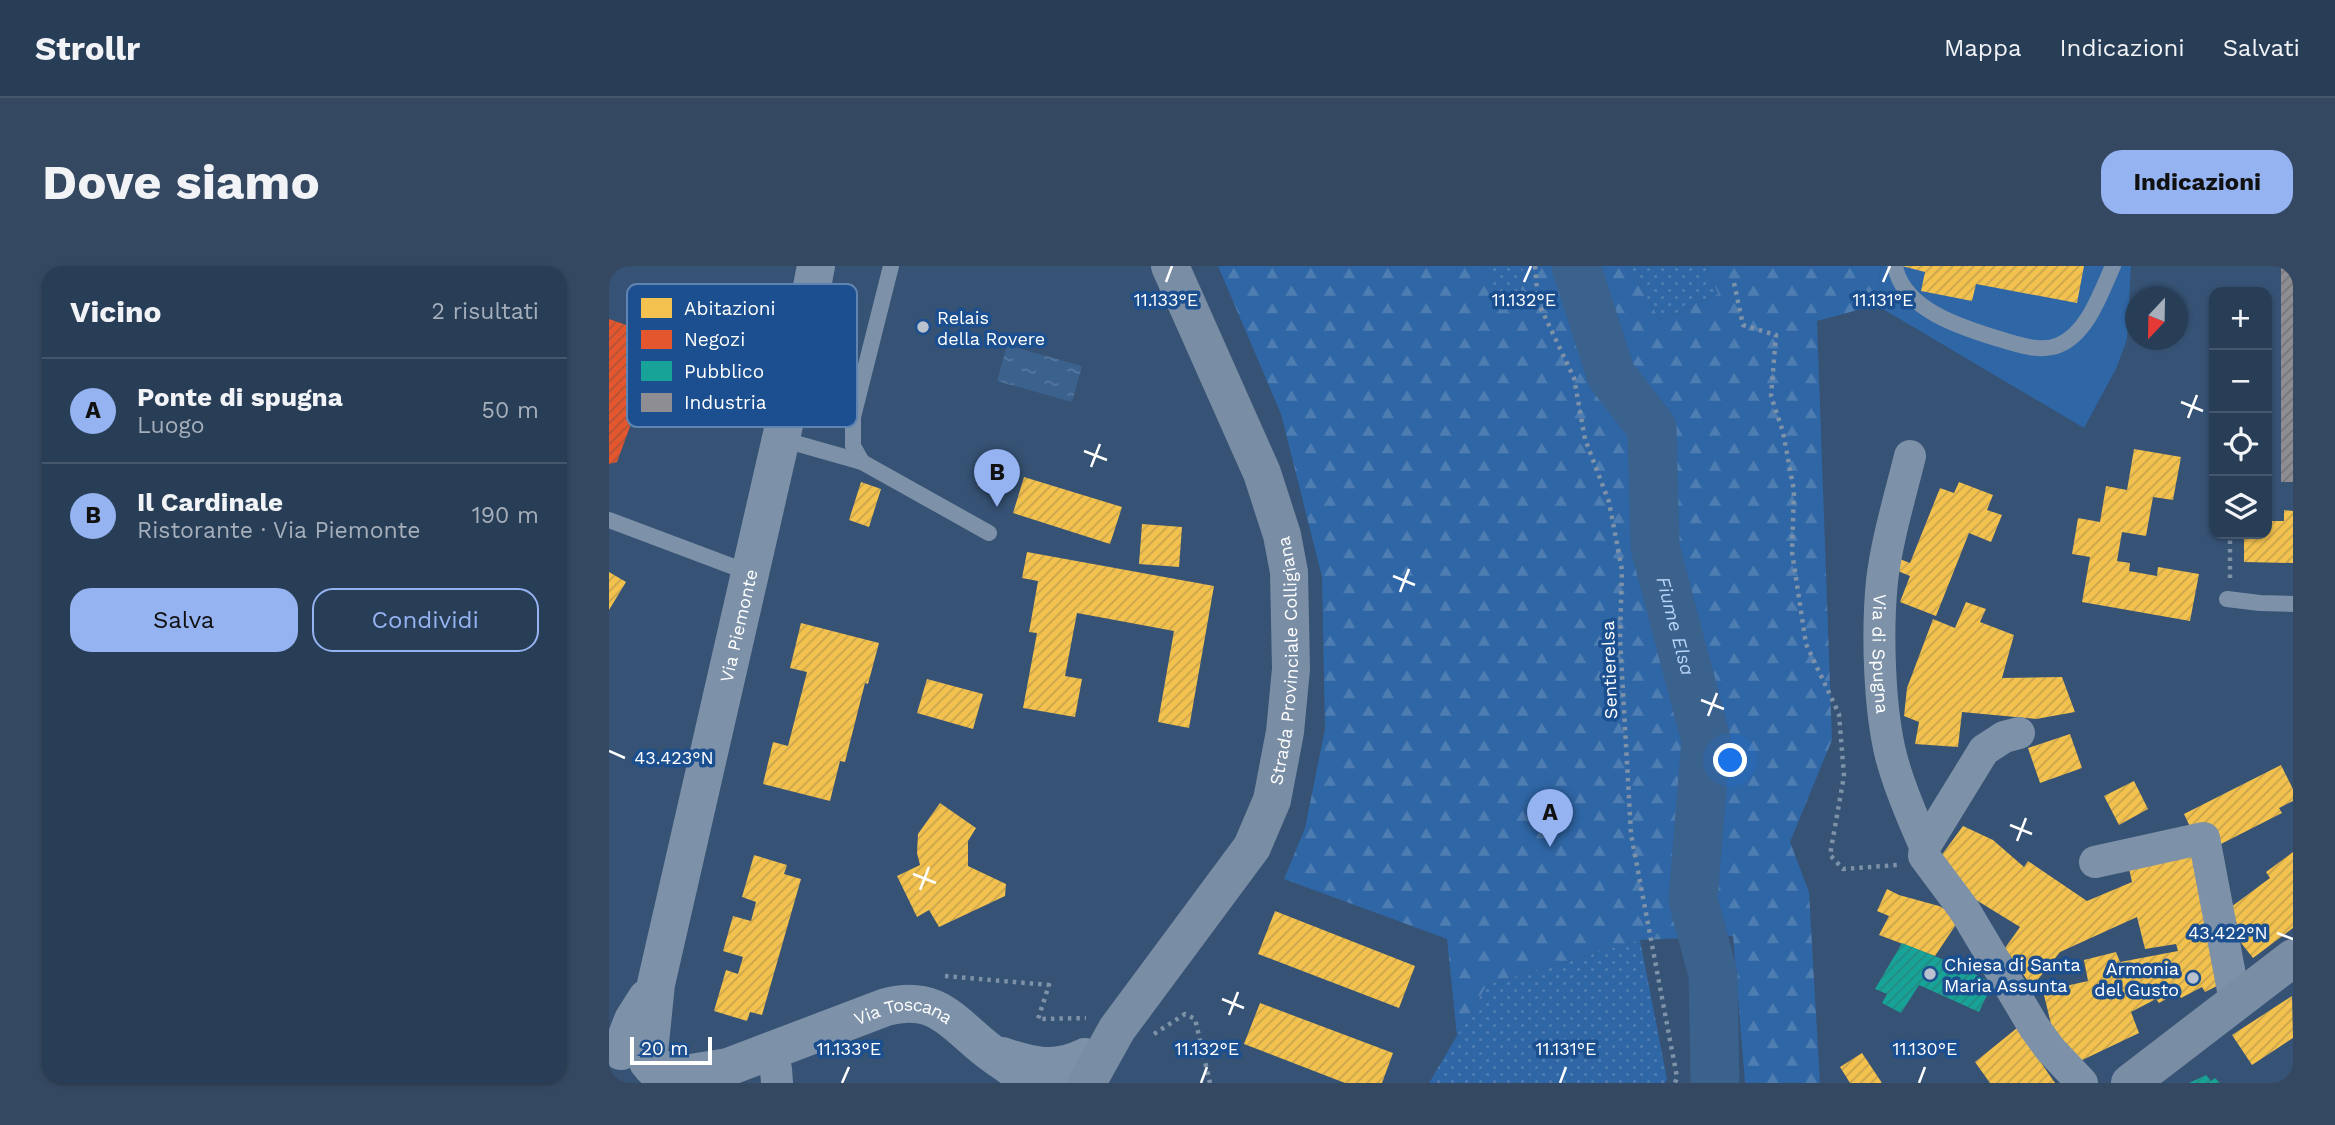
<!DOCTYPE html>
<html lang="it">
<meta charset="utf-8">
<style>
body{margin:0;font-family:"Work Sans",sans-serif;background:#344961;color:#f1f3f6}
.controls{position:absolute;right:21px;top:21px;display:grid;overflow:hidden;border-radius:14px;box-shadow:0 2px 5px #0004}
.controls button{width:63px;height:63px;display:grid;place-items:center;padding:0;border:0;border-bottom:2px solid #44576d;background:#283e57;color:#f1f3f6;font:35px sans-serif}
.compass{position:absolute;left:1516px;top:21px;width:63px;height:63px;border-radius:50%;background:#283e57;box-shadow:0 2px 5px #0004;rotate:202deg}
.scale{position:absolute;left:21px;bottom:18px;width:82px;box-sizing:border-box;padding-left:7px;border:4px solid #fff;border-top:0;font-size:19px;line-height:24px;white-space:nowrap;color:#fff;-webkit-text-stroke:5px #1b4f8f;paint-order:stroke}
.you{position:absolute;left:1122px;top:495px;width:24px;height:24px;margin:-18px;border:5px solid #fff;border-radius:50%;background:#1a73e8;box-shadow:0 0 0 10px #1a73e833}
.badge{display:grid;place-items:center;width:46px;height:46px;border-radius:50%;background:#95b2f1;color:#111;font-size:23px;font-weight:700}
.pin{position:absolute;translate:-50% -58px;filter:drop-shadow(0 2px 4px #0008)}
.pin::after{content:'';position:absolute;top:37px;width:24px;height:21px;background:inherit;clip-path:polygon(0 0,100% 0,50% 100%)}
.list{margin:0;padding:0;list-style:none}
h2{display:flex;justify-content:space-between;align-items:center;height:91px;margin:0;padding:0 28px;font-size:30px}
h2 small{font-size:23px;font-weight:400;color:#a5aeba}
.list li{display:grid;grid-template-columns:46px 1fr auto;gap:21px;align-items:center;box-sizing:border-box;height:105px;padding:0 28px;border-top:2px solid #44576d}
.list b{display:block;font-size:26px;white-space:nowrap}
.list p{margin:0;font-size:23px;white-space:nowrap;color:#a5aeba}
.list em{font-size:23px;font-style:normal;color:#a5aeba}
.actions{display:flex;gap:14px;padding:21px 28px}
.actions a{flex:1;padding:16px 0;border:2px solid #95b2f1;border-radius:21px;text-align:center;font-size:24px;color:#95b2f1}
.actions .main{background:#95b2f1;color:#111}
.icon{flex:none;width:38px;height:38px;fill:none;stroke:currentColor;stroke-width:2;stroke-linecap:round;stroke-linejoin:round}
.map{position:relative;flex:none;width:1684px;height:817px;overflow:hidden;border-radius:21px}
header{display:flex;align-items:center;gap:42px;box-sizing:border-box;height:98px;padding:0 35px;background:#283e57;border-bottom:2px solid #44576d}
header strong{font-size:33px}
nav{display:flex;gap:38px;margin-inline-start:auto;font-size:24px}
.intro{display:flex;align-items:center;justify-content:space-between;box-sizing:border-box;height:168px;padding:0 42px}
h1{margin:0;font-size:49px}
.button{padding:18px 32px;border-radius:21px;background:#95b2f1;color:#111;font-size:24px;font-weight:700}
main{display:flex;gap:42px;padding:0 42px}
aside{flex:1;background:#283e57;border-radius:21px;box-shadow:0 2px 5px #0004}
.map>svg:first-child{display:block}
.grass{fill:#2f66a5}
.forest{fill:url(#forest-firs)}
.park{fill:url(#park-dots)}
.water{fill:url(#water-ripples)}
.homes{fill:url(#homes-hatch)}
.shops{fill:url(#shops-hatch)}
.public{fill:url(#public-hatch)}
.industry{fill:url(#industry-hatch)}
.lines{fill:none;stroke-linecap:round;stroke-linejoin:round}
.river{stroke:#3b618d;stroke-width:49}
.path{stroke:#7d92a8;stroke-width:4.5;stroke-dasharray:3.5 5;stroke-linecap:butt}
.service{stroke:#7d92a8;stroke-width:16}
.minor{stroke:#7d92a8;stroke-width:32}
.tertiary{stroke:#7d92a8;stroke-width:38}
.secondary{stroke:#798da4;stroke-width:38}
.ticks{fill:none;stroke:#fff;stroke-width:2.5}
.poi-dot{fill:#b9c2ce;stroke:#1b4f8f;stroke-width:2.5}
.labels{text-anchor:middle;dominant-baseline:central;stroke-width:7;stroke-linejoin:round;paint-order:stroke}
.poi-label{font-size:18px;fill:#fff;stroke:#1b4f8f;text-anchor:start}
.street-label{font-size:18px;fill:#fff;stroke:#1b4f8f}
.water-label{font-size:19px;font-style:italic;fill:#b5d3f5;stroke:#1b4f8f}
.key{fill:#1b4f8f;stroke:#5f84b1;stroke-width:2}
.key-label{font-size:19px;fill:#fff}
.ticks-label{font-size:18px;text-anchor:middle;fill:#fff;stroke:#1b4f8f;stroke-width:7;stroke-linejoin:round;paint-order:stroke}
</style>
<header>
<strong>Strollr</strong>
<nav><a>Mappa</a><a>Indicazioni</a><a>Salvati</a></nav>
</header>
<div class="intro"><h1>Dove siamo</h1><a class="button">Indicazioni</a></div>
<main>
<aside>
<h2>Vicino<small>2 risultati</small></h2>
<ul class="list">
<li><span class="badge">A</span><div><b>Ponte di spugna</b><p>Luogo</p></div><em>50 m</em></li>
<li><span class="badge">B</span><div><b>Il Cardinale</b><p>Ristorante · Via Piemonte</p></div><em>190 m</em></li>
</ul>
<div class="actions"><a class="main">Salva</a><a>Condividi</a></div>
</aside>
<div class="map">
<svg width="1684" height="817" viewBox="0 0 1684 817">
<defs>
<pattern id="forest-firs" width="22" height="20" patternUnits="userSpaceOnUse" patternTransform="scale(1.75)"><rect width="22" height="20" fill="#2f66a5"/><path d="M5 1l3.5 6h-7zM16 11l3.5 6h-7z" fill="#4e7db2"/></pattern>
<pattern id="park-dots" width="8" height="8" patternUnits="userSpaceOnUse" patternTransform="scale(1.75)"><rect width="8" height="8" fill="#2f66a5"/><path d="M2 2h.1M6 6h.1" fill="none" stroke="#4e7db2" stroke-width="1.8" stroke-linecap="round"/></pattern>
<pattern id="water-ripples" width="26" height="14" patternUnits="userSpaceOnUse" patternTransform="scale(1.75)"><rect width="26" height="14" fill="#3b618d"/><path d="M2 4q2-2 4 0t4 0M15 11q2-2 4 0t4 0" fill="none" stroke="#58799e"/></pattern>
<pattern id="homes-hatch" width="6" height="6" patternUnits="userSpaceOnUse" patternTransform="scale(1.75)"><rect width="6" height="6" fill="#f2c14e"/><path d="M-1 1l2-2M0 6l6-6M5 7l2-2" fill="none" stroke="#c8a44e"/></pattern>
<pattern id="shops-hatch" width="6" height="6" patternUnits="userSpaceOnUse" patternTransform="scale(1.75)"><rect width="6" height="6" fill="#e4572e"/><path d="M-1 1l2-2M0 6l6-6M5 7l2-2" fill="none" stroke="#af5338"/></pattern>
<pattern id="public-hatch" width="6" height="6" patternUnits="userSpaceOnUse" patternTransform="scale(1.75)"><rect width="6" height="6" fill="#17a398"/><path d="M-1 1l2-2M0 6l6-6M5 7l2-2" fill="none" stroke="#278981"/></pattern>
<pattern id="industry-hatch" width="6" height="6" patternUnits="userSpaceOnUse" patternTransform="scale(1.75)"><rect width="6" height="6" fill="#8d8d92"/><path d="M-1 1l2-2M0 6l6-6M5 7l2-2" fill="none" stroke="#76767a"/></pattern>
</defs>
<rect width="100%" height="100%" fill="#365274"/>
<!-- grass -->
<path class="grass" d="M1272 0H1522L1518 73 1507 103 1475 162 1267 39Z"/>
<!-- forest -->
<path class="forest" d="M609 0H877L884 17 911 35 914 0H1020L1051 54 1109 28 1096 0H1272L1267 39 1208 55 1223 474 1181 576 1200 626 1211 817H1136L1124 670 1031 674 878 719 848 770 838 673 675 613 696 562 716 463 713 311 672 148Z"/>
<!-- park -->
<g class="park">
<path d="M877 0H914L911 35 901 45 884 17Z"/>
<path d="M1020 0H1096L1109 28 1051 54Z"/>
<path d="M1031 674 1058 813 1056 817H820L878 719Z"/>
</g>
<!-- water -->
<path class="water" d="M398 79 473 100 463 136 388 115Z"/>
<!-- homes -->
<g class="homes">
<path d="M1293 0H1475L1468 37 1367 18 1363 35 1312 25 1316 6Z"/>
<path d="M1525 183 1572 191 1564 234 1544 231 1537 270 1513 266 1508 295 1521 297 1520 305 1548 310 1549 301 1590 308 1581 355 1473 336 1481 291 1463 288 1469 252 1491 256 1497 220 1518 224Z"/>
<path d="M377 196 402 204 394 228 369 220Z"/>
<path d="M415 211 513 241 501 278 404 247Z"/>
<path d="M252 216 272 223 260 261 240 254Z"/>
<path d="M1350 216 1384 229 1378 244 1393 249 1382 276 1360 267 1327 350 1291 336 1301 310 1284 303 1288 292 1301 297 1331 222 1345 227Z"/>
<path d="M1675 244 1684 245V297L1635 296V268H1658V255H1675Z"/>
<path d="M533 258 573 261 570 301 530 298Z"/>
<path d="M418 286 605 320 580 462 549 456 565 365 468 347 456 410 473 413 466 451 414 442 428 367 420 366 429 315 413 312Z"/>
<path d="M0 306 17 316 0 344Z"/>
<path d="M1357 336 1377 343 1371 356 1405 369 1393 412 1453 411 1466 446 1427 453 1353 446 1349 481 1306 478 1310 456 1295 450 1298 422 1324 353 1346 362Z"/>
<path d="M192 357 270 377 259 418 256 417 236 496 231 495 221 535 154 518 164 476 179 480 198 406 181 402Z"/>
<path d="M318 413 374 428 364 463 308 447Z"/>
<path d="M1461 468 1473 502 1431 517 1419 482Z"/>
<path d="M1672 499 1684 523V535L1670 542 1673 547 1608 580 1583 565 1575 548Z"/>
<path d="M1525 515 1539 543 1510 559 1495 530Z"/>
<path d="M331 537 367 562 359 575V600L397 618 396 630 330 661 320 644 308 651 288 610 311 599 308 587 309 568Z"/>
<path d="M1354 560 1384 574 1415 601 1419 595 1478 635 1523 616 1518 594 1590 580 1612 718 1596 726 1593 721 1572 732 1569 727 1550 737 1547 733 1522 746 1530 767 1467 797 1445 770 1434 725 1479 715 1475 694 1507 686 1511 696 1569 685 1567 678 1536 683 1528 651 1451 686 1423 721 1396 682 1411 661 1359 629 1329 594Z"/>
<path d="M1684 586V662L1644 692 1621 663 1628 657 1618 644 1661 612 1657 606Z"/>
<path d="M145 589 178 599 175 608 192 613 153 749 141 746 138 755 105 745 117 704 129 708 134 691 114 685 124 650 142 655 147 636 133 631Z"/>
<path d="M1278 623 1290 629 1330 640 1352 651 1326 690 1270 669 1280 650 1268 645Z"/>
<path d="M666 645 806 700 790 742 649 688Z"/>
<path d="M1683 730 1684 772 1643 799 1623 769Z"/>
<path d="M651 737 784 787 773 817H736L635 778Z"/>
<path d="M1408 762 1446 817H1381L1366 796Z"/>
<path d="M1253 787 1273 817H1241L1231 801Z"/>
</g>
<!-- shops -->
<path class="shops" d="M0 53 46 69 50 81 8 196 0 198Z"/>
<!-- public -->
<g class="public">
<path d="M1293 677 1338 695 1343 693 1348 695 1349 700 1384 717 1370 746 1310 719 1292 747 1273 737 1278 728 1266 723Z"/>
<path d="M1597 809 1602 815 1606 812 1611 817H1580Z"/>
</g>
<!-- industry -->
<rect class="industry" x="1672" y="0" width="12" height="216"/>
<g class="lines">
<!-- river -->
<path class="river" id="s1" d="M967 0 1002 109 1043 162 1046 281 1097 474 1084 634 1104 708 1106 817"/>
<!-- path -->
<g class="path">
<path d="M926 0 929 36 965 112 976 173 1000 236 1013 304 1011 372 1022 568 1068 811 1066 817"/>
<path d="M1125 17 1134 59 1167 69 1162 130 1174 166 1185 225 1183 286 1197 378 1230 448 1235 510 1221 589 1234 603 1289 599"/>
<path d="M1621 312V268"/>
<path d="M336 710 440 719 429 753 477 752"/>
<path d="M545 768 576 748 586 753 601 817"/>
</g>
<!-- service -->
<g class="service">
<path d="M1286 0C1294 43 1351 61 1387 72 1406 78 1431 87 1450 79 1479 67 1492 26 1504 0"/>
<path d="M172 173 253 196 380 267"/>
<path d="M253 196 244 180V151L282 0"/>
<path d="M0 254 141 307"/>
<path d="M1618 333 1651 337 1684 338"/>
</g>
<!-- minor -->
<g class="minor">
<path id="s2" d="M1301 190C1291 231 1278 273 1273 315 1268 365 1270 442 1282 490 1290 521 1303 551 1316 580"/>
<path d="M1410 467 1395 471 1375 484 1316 580 1315 590 1356 645 1425 761 1441 783 1473 817"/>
<path d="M1486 596 1595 572 1626 735"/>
<path d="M161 786 167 803 168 817"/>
</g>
<!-- tertiary -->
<g class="tertiary">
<path d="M12 785 24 754 38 732"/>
<path d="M393 790C423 800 446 806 476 791"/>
<path id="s3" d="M39 796 47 718 183 124 207 0"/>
<path id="s4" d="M43 801 76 808 119 801 277 741C329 727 345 759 381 786 395 797 409 804 420 817"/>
</g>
<!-- secondary -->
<g class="secondary">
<path id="s5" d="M478 817 508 763 643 581 663 534 676 466 682 403 680 306 673 269 653 207 561 0"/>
<path d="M1521 817 1684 692"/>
</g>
</g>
<!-- ticks -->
<path class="ticks" d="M557 16 563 0M915 16 922 0M1274 16 1281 0M1572 136 1594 145M1579 152 1588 129M475 185 498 194M482 201 491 178M784 310 806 319M791 326 800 303M1092 434 1115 443M1099 450 1108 427M0 485 16 492M1401 559 1423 568M1408 575 1417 552M304 608 327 617M311 624 320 601M1668 667 1684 673M613 733 635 742M620 749 629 726M233 817 240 801M592 817 598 801M951 817 957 801M1310 817 1316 801"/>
<!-- markers -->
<g class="poi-dot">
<circle cx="314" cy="61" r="7"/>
<circle cx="1321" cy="708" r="7"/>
<circle cx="1584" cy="712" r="7"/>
</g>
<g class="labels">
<!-- poi labels -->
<g class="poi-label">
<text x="328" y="51">Relais<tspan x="328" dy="21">della Rovere</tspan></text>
<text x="1335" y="698">Chiesa di Santa<tspan x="1335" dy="21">Maria Assunta</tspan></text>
<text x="1570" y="702" text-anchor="end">Armonia<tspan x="1570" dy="21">del Gusto</tspan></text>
</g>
<!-- street labels -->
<g class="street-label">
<text stroke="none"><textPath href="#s3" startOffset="446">Via Piemonte</textPath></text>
<text stroke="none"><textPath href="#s2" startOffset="201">Via di Spugna</textPath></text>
<text stroke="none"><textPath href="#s5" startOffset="480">Strada Provinciale Colligiana</textPath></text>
<text transform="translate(1000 404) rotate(-92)">Sentierelsa</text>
<text stroke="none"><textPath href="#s4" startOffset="264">Via Toscana</textPath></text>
</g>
<!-- water labels -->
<g class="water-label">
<text stroke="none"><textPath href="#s1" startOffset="382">Fiume Elsa</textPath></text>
</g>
</g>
<!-- legend -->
<rect x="18" y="18" width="230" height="143" rx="10" class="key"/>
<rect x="32" y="32" width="31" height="20" fill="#f2c14e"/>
<rect x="32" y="64" width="31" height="19" fill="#e4572e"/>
<rect x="32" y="95" width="31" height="20" fill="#17a398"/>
<rect x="32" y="127" width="31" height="19" fill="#8d8d92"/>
<g class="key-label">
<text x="75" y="49">Abitazioni</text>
<text x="75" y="80">Negozi</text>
<text x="75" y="112">Pubblico</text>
<text x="75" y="143">Industria</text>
</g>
<g class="ticks-label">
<text x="915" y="40">11.132°E</text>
<text x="1274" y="40">11.131°E</text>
<text x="557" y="40">11.133°E</text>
<text x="65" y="498">43.423°N</text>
<text x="1619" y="673">43.422°N</text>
<text x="240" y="789">11.133°E</text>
<text x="598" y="789">11.132°E</text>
<text x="957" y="789">11.131°E</text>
<text x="1316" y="789">11.130°E</text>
</g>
</svg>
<div class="controls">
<button>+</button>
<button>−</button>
<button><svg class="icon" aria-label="locate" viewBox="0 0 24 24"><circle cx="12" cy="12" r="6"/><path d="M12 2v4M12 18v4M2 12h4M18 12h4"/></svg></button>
<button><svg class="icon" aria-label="layers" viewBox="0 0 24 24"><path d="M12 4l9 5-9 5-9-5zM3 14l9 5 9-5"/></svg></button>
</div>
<svg class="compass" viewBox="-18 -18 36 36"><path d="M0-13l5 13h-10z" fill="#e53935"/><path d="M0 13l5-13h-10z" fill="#a5aeba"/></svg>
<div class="scale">20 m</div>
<div class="you"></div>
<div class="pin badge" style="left:941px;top:581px">A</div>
<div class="pin badge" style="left:388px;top:241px">B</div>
</div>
</main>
